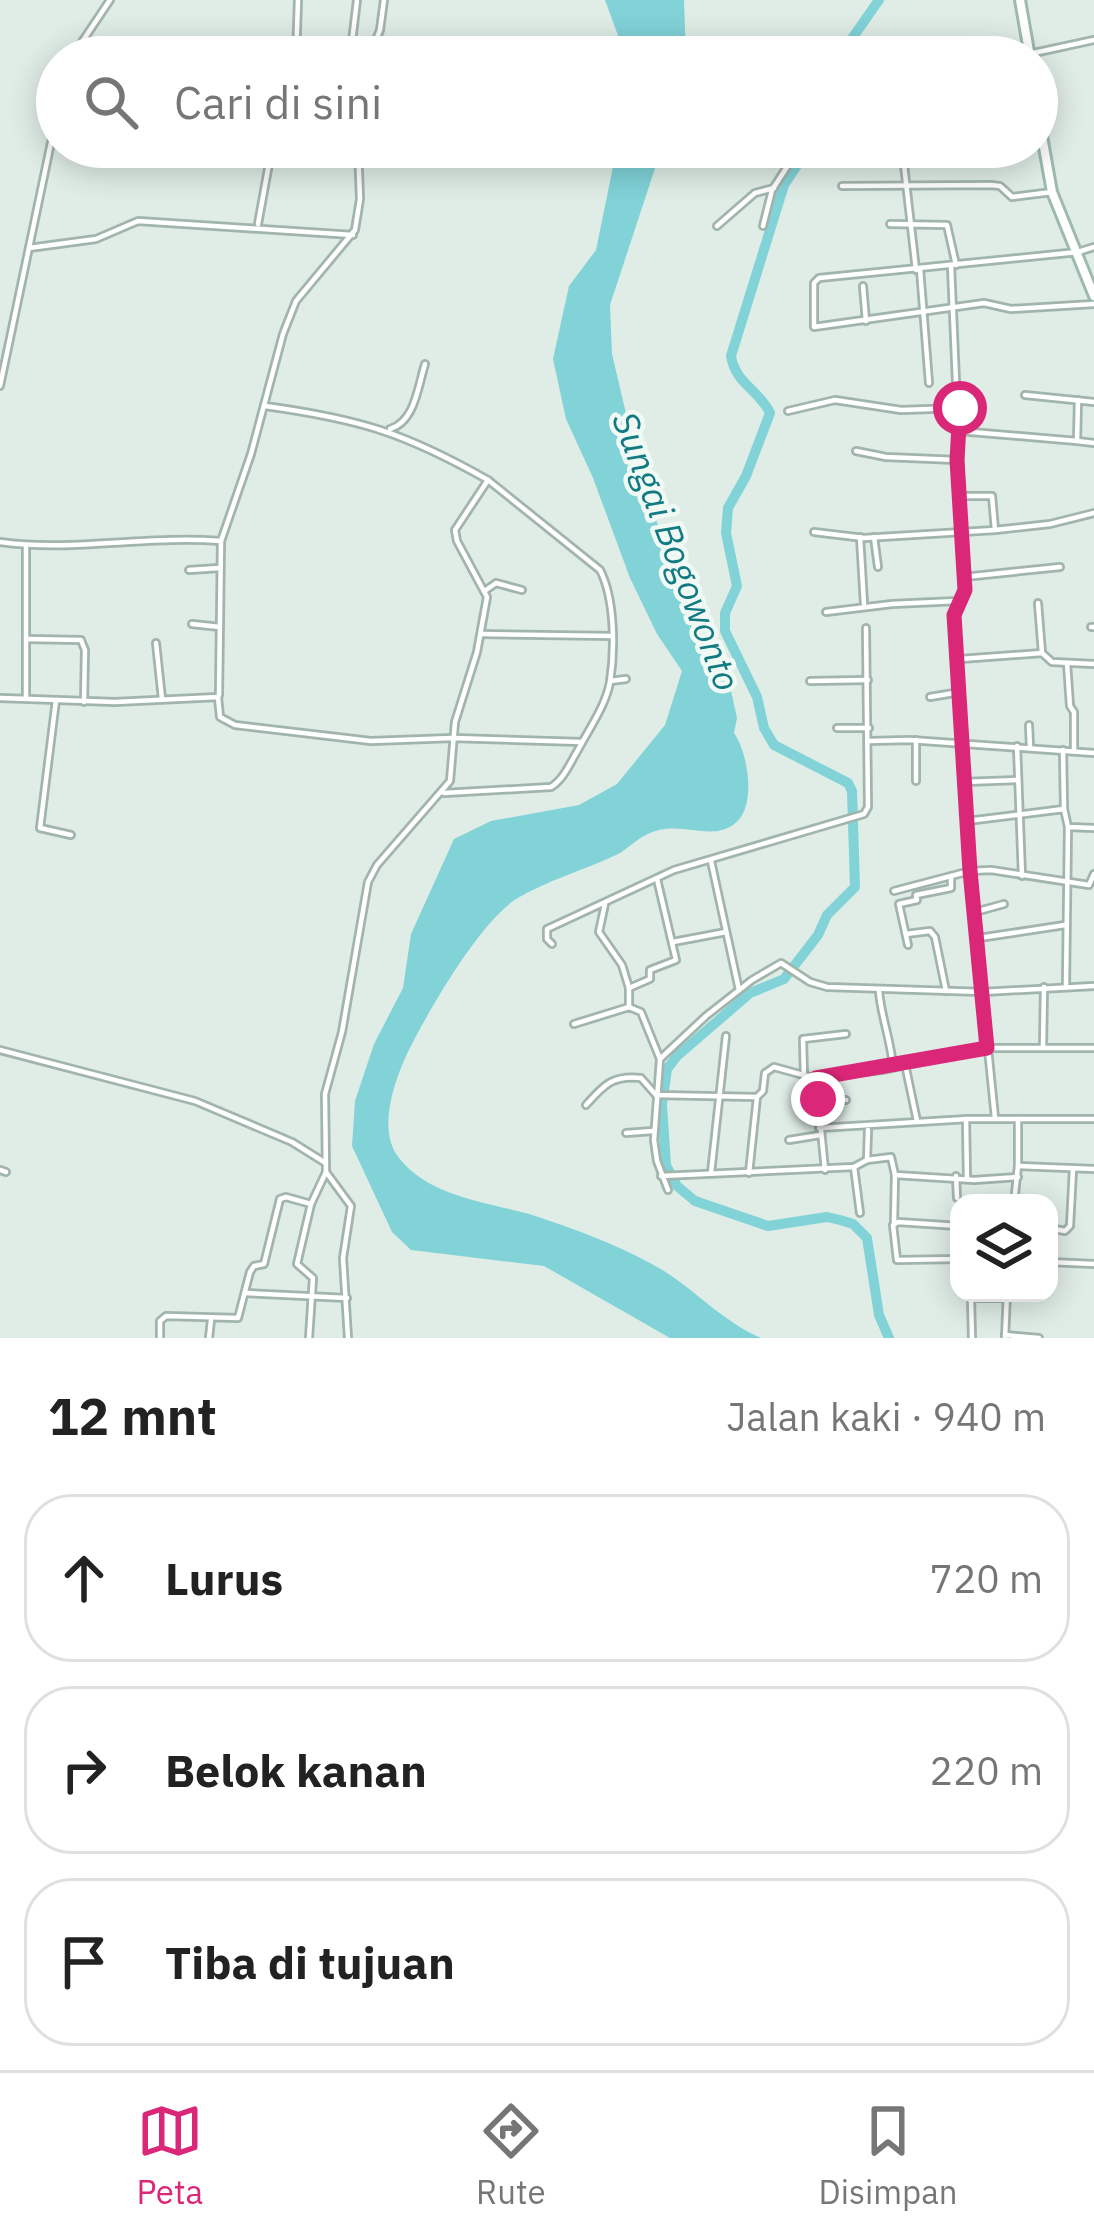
<!DOCTYPE html>
<html lang="id">
<meta charset="utf-8">
<style>
body{margin:0;font-family:"IBM Plex Sans",sans-serif;background:#f6f6f6;color:#222}
.controls{position:absolute;right:36px;bottom:36px;display:grid;overflow:hidden;border-radius:24px;box-shadow:0 6px 30px #0003}
.controls button{width:108px;height:108px;display:grid;place-items:center;padding:0;border:0;border-bottom:3px solid #e0e0e0;background:#fff;color:#222;font:60px sans-serif}
.stop{position:absolute;width:36px;height:36px;margin:-27px;border:9px solid #db2777;border-radius:50%;background:#fff}
.stop.end{background:#db2777;border-color:#fff;box-shadow:0 3px 12px #0008}
.list{margin:0;padding:0;list-style:none}
h2{display:flex;justify-content:space-between;align-items:center;height:156px;margin:0;padding:0 48px;font-size:51px}
h2 small{font-size:39px;font-weight:400;color:#767676}
.list li{display:grid;grid-template-columns:78px 1fr auto;gap:36px;align-items:center;box-sizing:border-box;height:168px;margin:0 24px 24px;padding:0 24px;border:3px solid #e0e0e0;border-radius:48px}
.list b{display:block;font-size:45px;white-space:nowrap}
.list em{font-size:39px;font-style:normal;color:#767676}
.icon{flex:none;width:66px;height:66px;fill:none;stroke:currentColor;stroke-width:2;stroke-linecap:round;stroke-linejoin:round}
.map{position:relative;flex:none;width:1094px;height:1338px;overflow:hidden}
.search{position:absolute;background:#fff;box-shadow:0 6px 30px #0003;left:36px;right:36px;top:36px;height:132px;display:flex;align-items:center;gap:30px;box-sizing:border-box;padding:0 42px;border-radius:66px;color:#767676;font-size:45px}
.sheet{height:732px;background:#fff}
nav{display:flex;justify-content:space-around;align-items:center;box-sizing:border-box;height:168px;border-top:3px solid #e0e0e0;background:#fff;font-size:33px;color:#767676}
nav a{display:grid;justify-items:center;gap:6px}
nav .on{color:#db2777}
.map>svg:first-child{display:block}
.water{fill:#81d3d8}
.lines{fill:none;stroke-linecap:round;stroke-linejoin:round}
.river{stroke:#81d3d8;stroke-width:10}
.street-casing{stroke:#a2b5ad;stroke-width:10}
.secondary-casing{stroke:#9dbaad;stroke-width:14}
.street{stroke:#fff;stroke-width:4.5}
.secondary{stroke:#fff;stroke-width:8}
.route{stroke:#db2777;stroke-width:15}
.labels{text-anchor:middle;dominant-baseline:central;stroke-width:9;stroke-linejoin:round;paint-order:stroke}
.water-label{font-size:36px;font-style:italic;fill:#127a82;stroke:#f1f9f4}
</style>
<div class="map">
<svg width="1094" height="1338" viewBox="0 0 1094 1338">
<rect width="100%" height="100%" fill="#e0ede6"/>
<!-- water -->
<g class="water">
<path d="M605 0H684L686 57H621L620 41Z"/>
<path d="M617 147H662L610 305 612 354 644 490 696 620 730 686 737 718 734 733C748 753 758 809 733 825 708 842 678 818 646 835 635 840 627 850 616 855 584 870 546 881 516 899 478 924 427 1013 407 1054 394 1082 377 1131 399 1158 434 1202 499 1202 547 1220 586 1233 629 1250 664 1271 697 1292 724 1322 761 1338H670L544 1266 411 1250 392 1232 352 1146 355 1101 374 1044 403 988 411 934 454 839 491 821 579 805 617 784 665 725 682 671 657 634 630 578 593 478 566 419 553 359 569 286 596 250Z"/>
</g>
<g class="lines">
<!-- river -->
<g class="river">
<path d="M839 57 879 0"/>
<path d="M809 147 784 185 731 356C735 383 759 390 770 413L746 476 728 508 726 533 737 586 725 613V631L757 697 764 728 774 745 848 783 852 791 855 887 827 915 818 935 784 979 750 993 677 1056 667 1069 662 1105 666 1165 677 1186 695 1201 768 1226 827 1217 840 1220 853 1224 867 1238 879 1315 889 1338"/>
</g>
<defs>
<g id="street">
<path d="M894 49 895 57"/>
<path d="M351 50 357 0"/>
<path d="M1029 54 1094 40"/>
<path d="M72 57 110 0"/>
<path d="M296 57 298 0"/>
<path d="M369 57 380 30 384 0"/>
<path d="M902 147 916 270"/>
<path d="M842 186 991 185 1000 186 1012 197 1052 192"/>
<path d="M258 224 272 147"/>
<path d="M890 224 947 225 956 265"/>
<path d="M717 226 755 193 774 188"/>
<path d="M763 226 772 190 800 147"/>
<path d="M1094 247 1078 252 819 278 814 283V327L984 303 1011 309 1094 304"/>
<path d="M29 248 96 239 138 221 353 235"/>
<path d="M951 266 965 590 954 615 970 871 995 1118"/>
<path d="M920 269 929 383"/>
<path d="M863 286 866 321"/>
<path d="M0 386 57 114"/>
<path d="M1025 395 1094 402"/>
<path d="M265 406C360 419 405 433 488 480L455 530 457 541 487 597 477 652 455 722 450 781 377 865 368 882 342 1032 325 1094 326 1172 351 1206 343 1258 348 1338"/>
<path d="M788 411 835 400 901 410 960 408"/>
<path d="M390 429C415 422 418 386 425 364"/>
<path d="M959 431 1077 441 1078 400"/>
<path d="M1077 441 1094 443"/>
<path d="M856 451 886 457 957 460"/>
<path d="M961 496H992L995 530"/>
<path d="M814 532 864 538 995 530 1050 524 1094 513"/>
<path d="M860 537 864 604"/>
<path d="M874 537 878 567"/>
<path d="M0 542C74 552 147 535 221 541"/>
<path d="M189 570 219 568"/>
<path d="M964 577 1060 567"/>
<path d="M486 590 496 583 522 590"/>
<path d="M1038 603 1042 653"/>
<path d="M826 612 892 604 958 601"/>
<path d="M192 624 220 627"/>
<path d="M1091 627H1094"/>
<path d="M481 634 612 636"/>
<path d="M26 639 81 640 85 650 84 702"/>
<path d="M156 643 162 699"/>
<path d="M960 659 1042 653 1052 662 1094 664"/>
<path d="M1067 663 1070 706 1074 712V751"/>
<path d="M610 681 626 679"/>
<path d="M810 681 868 680"/>
<path d="M219 695 221 541 251 454 283 334 296 301 355 230 360 199 358 147"/>
<path d="M930 697 960 692"/>
<path d="M0 698 115 702 218 697 220 717 235 725 371 741 453 738 582 742"/>
<path d="M26 698V548"/>
<path d="M56 700 40 828 71 835"/>
<path d="M1029 725 1030 747"/>
<path d="M837 728H869"/>
<path d="M916 740V781"/>
<path d="M869 741 910 740 1094 753"/>
<path d="M1017 746 1022 876"/>
<path d="M1063 750 1064 809"/>
<path d="M964 782 1018 780"/>
<path d="M444 793 551 787C564 779 570 763 578 750 589 729 606 705 610 682 615 650 615 599 600 570L488 480"/>
<path d="M967 821 1064 809 1068 827 1094 828"/>
<path d="M711 861 739 990"/>
<path d="M894 891 970 871 991 870 1089 885 1094 874"/>
<path d="M605 904 599 932 622 965 629 988"/>
<path d="M975 912 1004 904"/>
<path d="M906 934 930 931 935 937 946 991"/>
<path d="M979 938 1065 925"/>
<path d="M673 942 726 932"/>
<path d="M552 944 547 939V929L674 870 864 814 868 807 866 628"/>
<path d="M908 945 899 904 917 900 916 895 951 888V876"/>
<path d="M1066 985 1068 827"/>
<path d="M879 991C881 1017 891 1040 893 1067"/>
<path d="M629 1007V988L650 979V970L676 960 657 879"/>
<path d="M574 1024 629 1007 641 1012 660 1059 654 1140 657 1161 668 1190"/>
<path d="M1043 1047 1044 987"/>
<path d="M0 1050 195 1101 292 1142 324 1162"/>
<path d="M660 1059 706 1016 752 980 781 963 810 982 827 987 983 992 1094 986"/>
<path d="M905 1064 917 1121"/>
<path d="M804 1077 803 1039 846 1034"/>
<path d="M816 1080 825 1170"/>
<path d="M818 1099 846 1100"/>
<path d="M586 1105C604 1085 612 1075 641 1078L656 1095 757 1097 763 1091 765 1073 774 1067 814 1078 882 1070 987 1048H1094"/>
<path d="M966 1119 967 1179"/>
<path d="M819 1128 968 1119H1094"/>
<path d="M626 1133 653 1131"/>
<path d="M789 1140 820 1135"/>
<path d="M867 1160 868 1130"/>
<path d="M1018 1166 1094 1169"/>
<path d="M854 1167 860 1213"/>
<path d="M0 1170 6 1172"/>
<path d="M711 1173 726 1036"/>
<path d="M749 1173 757 1097"/>
<path d="M661 1176 854 1167 867 1160 891 1157 895 1175 974 1180 1018 1177"/>
<path d="M956 1176 957 1198"/>
<path d="M1014 1203 1018 1166V1119"/>
<path d="M894 1222 895 1175"/>
<path d="M959 1226 898 1222 893 1225 897 1260 959 1259"/>
<path d="M1049 1228 1065 1231 1070 1226 1073 1169"/>
<path d="M1049 1262 1094 1264"/>
<path d="M245 1293 347 1298"/>
<path d="M1005 1335 1039 1338"/>
<path d="M160 1338V1321L166 1316 238 1318 250 1272 254 1266 264 1264 280 1199 286 1197 311 1204"/>
<path d="M209 1338 211 1320"/>
<path d="M309 1338 313 1278 297 1264 311 1204 326 1172"/>
<path d="M972 1338 971 1298H1007"/>
<path d="M1005 1338 1007 1293"/>
</g>
<g id="secondary">
<path d="M1020 0 1030 57"/>
<path d="M1037 108 1052 192 1094 296"/>
</g>
</defs>
<!-- street casing -->
<use href="#street" class="street-casing"/>
<!-- secondary casing -->
<use href="#secondary" class="secondary-casing"/>
<!-- street -->
<use href="#street" class="street"/>
<!-- secondary -->
<use href="#secondary" class="secondary"/>
</g>
<g class="lines">
<!-- route -->
<path class="route" d="M818 1099 816 1078 987 1048 970 871 954 615 965 590 957 460 960 408"/>
</g>
<g class="labels">
<!-- water labels -->
<g class="water-label">
<text transform="translate(677 551) rotate(69)">Sungai Bogowonto</text>
</g>
</g>
</svg>
<div class="controls">
<button><svg class="icon" aria-label="layers" viewBox="0 0 24 24"><path d="M12 4l9 5-9 5-9-5zM3 14l9 5 9-5"/></svg></button>
</div>
<div class="stop" style="left:960px;top:408px"></div>
<div class="stop end" style="left:818px;top:1099px"></div>
<div class="search"><svg class="icon" aria-label="search" viewBox="0 0 24 24"><circle cx="10" cy="10" r="6"/><path d="M15 15l6 6"/></svg>Cari di sini</div>
</div>
<section class="sheet">
<h2>12 mnt<small>Jalan kaki · 940 m</small></h2>
<ul class="list">
<li><svg class="icon" aria-label="ahead" viewBox="0 0 24 24"><path d="M12 20V5M6 11l6-6 6 6"/></svg><div><b>Lurus</b></div><em>720 m</em></li>
<li><svg class="icon" aria-label="right" viewBox="0 0 24 24"><path d="M7 20v-9h11M14 6l5 5-5 5"/></svg><div><b>Belok kanan</b></div><em>220 m</em></li>
<li><svg class="icon" aria-label="arrive" viewBox="0 0 24 24"><path d="M6 21V4h12l-3 4 3 4H6"/></svg><div><b>Tiba di tujuan</b></div></li>
</ul>
</section>
<nav>
<a class="on"><svg class="icon" aria-label="map" viewBox="0 0 24 24"><path d="M3 6l6-2 6 2 6-2v14l-6 2-6-2-6 2zM9 4v14M15 6v14"/></svg>Peta</a>
<a><svg class="icon" aria-label="directions" viewBox="0 0 24 24"><path d="M12 3l9 9-9 9-9-9zM9 14v-3h6M13 9l2 2-2 2"/></svg>Rute</a>
<a><svg class="icon" aria-label="saved" viewBox="0 0 24 24"><path d="M7 4h10v16l-5-4-5 4z"/></svg>Disimpan</a>
</nav>
